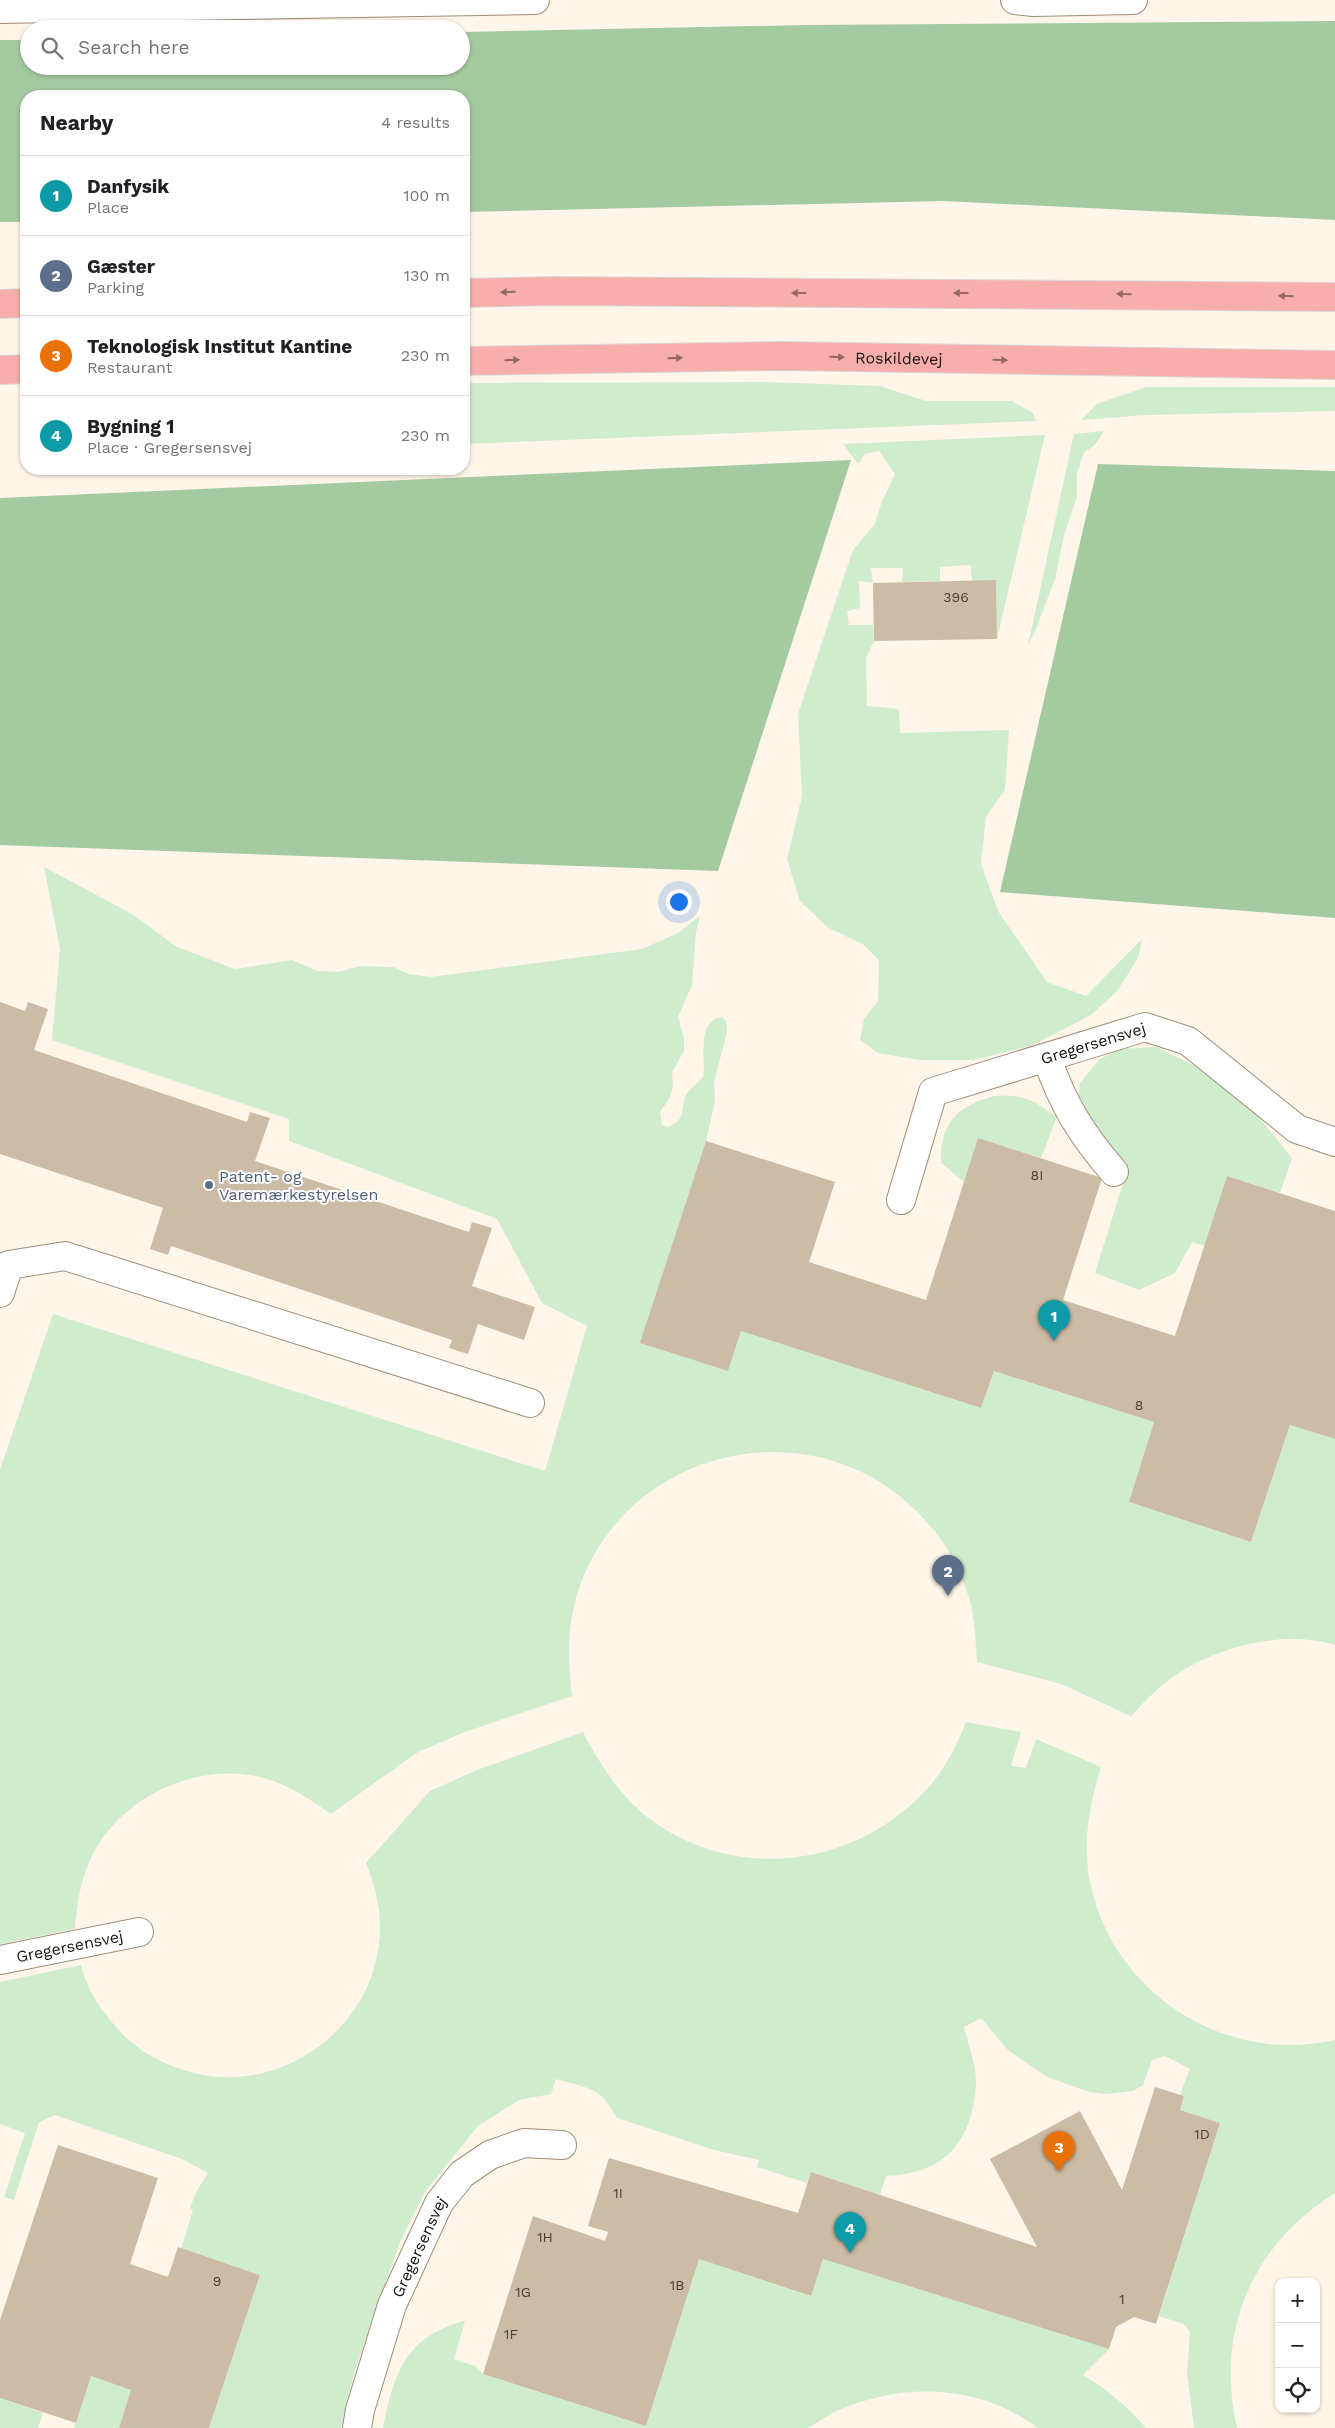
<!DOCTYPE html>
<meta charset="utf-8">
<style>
body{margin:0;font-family:"Work Sans",sans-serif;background:#f6f6f6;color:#202124}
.controls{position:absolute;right:15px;bottom:15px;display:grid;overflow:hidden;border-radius:10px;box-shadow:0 1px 4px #0004}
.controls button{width:45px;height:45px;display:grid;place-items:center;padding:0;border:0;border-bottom:1px solid #e0e0e0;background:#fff;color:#202124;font:25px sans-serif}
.you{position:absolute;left:678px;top:901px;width:18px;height:18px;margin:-12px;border:4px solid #fff;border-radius:50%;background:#1a73e8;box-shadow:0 0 0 8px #1a73e833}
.badge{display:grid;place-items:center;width:32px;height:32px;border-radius:50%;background:#111827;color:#fff;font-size:16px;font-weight:700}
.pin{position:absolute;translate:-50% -41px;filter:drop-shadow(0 1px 2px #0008)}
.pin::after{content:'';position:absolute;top:26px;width:18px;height:15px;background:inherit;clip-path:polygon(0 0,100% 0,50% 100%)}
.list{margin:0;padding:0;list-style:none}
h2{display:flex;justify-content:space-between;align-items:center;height:65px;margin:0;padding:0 20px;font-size:21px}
h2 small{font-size:16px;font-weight:400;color:#757577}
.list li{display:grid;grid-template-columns:32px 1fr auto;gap:15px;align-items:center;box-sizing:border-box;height:80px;padding:0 20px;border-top:1px solid #e0e0e0}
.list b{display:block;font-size:19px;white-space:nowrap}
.list p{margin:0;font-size:16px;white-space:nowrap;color:#757577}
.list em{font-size:16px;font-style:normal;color:#757577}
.icon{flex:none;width:28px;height:28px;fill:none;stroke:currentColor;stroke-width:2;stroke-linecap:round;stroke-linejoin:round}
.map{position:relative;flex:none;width:1335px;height:2428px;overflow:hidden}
.search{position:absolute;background:#fff;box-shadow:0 1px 4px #0004;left:20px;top:20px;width:450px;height:55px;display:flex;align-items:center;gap:12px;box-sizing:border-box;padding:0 18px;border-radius:28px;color:#757577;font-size:19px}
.panel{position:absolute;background:#fff;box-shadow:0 1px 4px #0004;left:20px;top:90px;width:450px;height:385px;border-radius:20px}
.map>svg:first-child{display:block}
.green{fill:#cfedcc}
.forest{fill:#a4caa0}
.building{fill:#ccbca6}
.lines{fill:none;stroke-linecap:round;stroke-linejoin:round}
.minor-casing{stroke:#9d8e7a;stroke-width:30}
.major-casing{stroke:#dad9d8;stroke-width:30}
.minor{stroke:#fff;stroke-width:28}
.major{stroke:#f8aeab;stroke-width:28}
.oneway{fill:#946963}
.service-dot{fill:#5c6f8a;stroke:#fff;stroke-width:2}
.labels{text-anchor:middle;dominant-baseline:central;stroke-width:4;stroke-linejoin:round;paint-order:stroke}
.number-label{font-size:14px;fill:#463e32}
.street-label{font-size:16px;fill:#19140c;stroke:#fff}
.service-label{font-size:16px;fill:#4e5e75;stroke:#fff;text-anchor:start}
</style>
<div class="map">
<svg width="1335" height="2428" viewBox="0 0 1335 2428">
<rect width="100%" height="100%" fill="#fff5e8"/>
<!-- green -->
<g class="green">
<path d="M766 382 880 386 926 401H1012L1033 413 1036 421 464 444V383Z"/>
<path d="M1146 387H1335V411L1146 415 1081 420 1097 404Z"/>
<path d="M1104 431 1094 446 1084 452 1077 473V496L1064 535 1055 579 1034 634 1028 645 1074 434Z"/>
<path d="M1045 435 997 639 996 581H972L971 565 940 567V581L902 582 903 568H871L873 583 859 581 860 608 847 611 849 625H873L874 641 866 658 867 706 899 709 900 733 1009 730 1005 790 986 817 981 864 998 911 1047 982 1086 996 1142 939 1138 958 1118 990 1091 1015 1031 1046 973 1060H920L878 1053 860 1040 864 1019 878 1001 879 960 864 945 827 927 800 901 787 859 802 796 798 714 853 550 875 524 882 501 895 474 879 451 865 454 858 464 843 444Z"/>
<path d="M44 867 132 914 177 947 235 969 292 960 317 971 339 972 360 966 393 967 409 974 431 977 642 949 678 933 700 916 696 932 692 985 678 1017 684 1038V1051L672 1072 673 1087 669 1099 660 1112 662 1125 668 1127C688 1118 679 1111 686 1095 689 1089 698 1083 703 1077 706 1058 696 1021 722 1017L726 1021 727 1032 714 1082 715 1102 706 1141 641 1343 728 1371 741 1331 981 1408 994 1371 1154 1422 1129 1502 1251 1542 1290 1425 1335 1439V1645C1285 1630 1223 1645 1180 1672 1161 1684 1146 1700 1131 1716L1061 1684 977 1662C976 1645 975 1627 972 1609 969 1594 960 1574 953 1560 938 1528 905 1497 875 1479 763 1415 615 1469 577 1595 567 1628 568 1662 572 1696L465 1732 418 1752 331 1814C308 1798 287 1784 260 1777 197 1762 124 1796 94 1852 81 1876 77 1902 75 1929L0 1944V1470L53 1314 545 1471 587 1326 542 1303 497 1219 289 1141V1119L52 1040 60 949Z"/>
<path d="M1156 1047 1199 1068 1257 1115 1292 1158 1280 1193 1227 1176 1205 1246 1192 1242 1175 1273 1139 1290 1095 1273 1125 1177 1077 1107 1080 1083 1099 1060 1118 1049Z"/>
<path d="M994 1096C1027 1095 1030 1099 1057 1117L1041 1158 978 1139 964 1182 941 1163C940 1124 956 1106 994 1096Z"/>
<path d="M966 1722 1021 1732 1011 1766 1026 1768 1036 1739 1101 1767C1090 1803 1083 1838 1089 1876 1108 1990 1223 2066 1335 2040V2193C1251 2246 1215 2332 1237 2428H1194L1187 2373 1190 2331 1183 2324 1159 2316 1220 2123 1180 2110 1184 2096 1180 2094 1190 2069 1165 2056 1152 2060 1143 2085 1133 2091 1106 2094 1089 2092 1047 2077 1008 2050 981 2018 964 2027C968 2043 977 2068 976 2084 972 2142 945 2174 886 2176L880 2195 811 2172 807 2183 757 2167 759 2160 714 2150 617 2118C600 2086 589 2089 556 2079L551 2094 519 2100 478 2126 425 2192 400 2242 355 2370 341 2428H209L260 2275 181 2249 193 2210 190 2208 196 2192 208 2173 182 2159 55 2115 39 2122 14 2200 4 2197 25 2133 0 2124V1982L81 1965C86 1986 97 2005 111 2021 129 2044 150 2058 178 2068 267 2102 368 2038 379 1944 383 1916 376 1888 366 1863L430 1791 477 1770 583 1732C599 1763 618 1793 646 1816 734 1885 860 1868 931 1784 947 1766 957 1744 966 1722Z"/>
<path d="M699 2259 810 2296 823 2259 1109 2349 1083 2375C1107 2389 1128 2407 1146 2428H1038C981 2385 906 2382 841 2409 829 2414 818 2422 808 2428H383C391 2388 400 2348 440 2330 448 2326 456 2322 465 2321L454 2359 475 2366 483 2374 646 2426Z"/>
<path d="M91 2376 131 2390 119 2428H74Z"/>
<path d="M0 2398 43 2413 38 2428H0Z"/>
</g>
<!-- forest -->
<g class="forest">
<path d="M1335 21V220L943 201 464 212V96H26V222H0V40H29V66H461V32L807 25Z"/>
<path d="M851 460 718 871 0 845V498Z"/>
<path d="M1098 464 1335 471V918L1000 892Z"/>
</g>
<!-- building -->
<g class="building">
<path d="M996 580 997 639 874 641 873 583Z"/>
<path d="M0 1002 25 1011 28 1002 48 1009 34 1050 247 1122 250 1112 270 1118 255 1161 469 1232 472 1222 492 1228 472 1286 535 1307 524 1340 478 1324 468 1354 449 1348 452 1340 171 1246 168 1255 150 1249 163 1208 0 1154Z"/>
<path d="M978 1138 1102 1178 1063 1300 1175 1336 1227 1176 1335 1211V1439L1290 1425 1251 1542 1129 1502 1154 1422 994 1371 981 1408 741 1331 728 1371 640 1343 706 1141 835 1182 809 1262 926 1300Z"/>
<path d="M1155 2087 1184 2096 1180 2110 1220 2123 1156 2324 1134 2317 1116 2327 1109 2349 823 2259 811 2296 699 2259 646 2426 483 2374 533 2216 605 2241 608 2232 588 2226 609 2158 798 2213 811 2172 1037 2247 990 2159 1080 2111 1122 2190Z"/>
<path d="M58 2145 158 2178 130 2264 168 2277 178 2247 260 2275 209 2428H119L131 2390 91 2376 76 2423 0 2398V2320Z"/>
</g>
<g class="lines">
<defs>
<g id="minor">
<path d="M1015 0 1033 2 1133 0"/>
<path d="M0 9 535 0"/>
<path d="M1047 1058C1063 1105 1082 1135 1114 1172"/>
<path id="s1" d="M901 1200 933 1092 1145 1027 1188 1041 1297 1129 1335 1142"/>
<path d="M0 1293 9 1265 65 1256 530 1403"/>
<path id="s2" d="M0 1960 139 1932"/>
<path id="s3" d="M357 2428 360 2410 392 2305 439 2203 462 2174 490 2155 524 2143 562 2145"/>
</g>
<g id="major">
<path d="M464 293 552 291 1335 297"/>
<path d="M0 304 26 303"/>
<path id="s4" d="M464 361 783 356 1335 365"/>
<path d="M0 370 26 369"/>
</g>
</defs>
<!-- minor casing -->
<use href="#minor" class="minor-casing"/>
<!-- major casing -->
<use href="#major" class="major-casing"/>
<!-- minor -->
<use href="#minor" class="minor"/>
<!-- major -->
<use href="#major" class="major"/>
</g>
<!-- one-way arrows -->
<defs><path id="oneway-solid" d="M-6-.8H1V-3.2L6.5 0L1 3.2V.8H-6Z" transform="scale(1.25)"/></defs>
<g class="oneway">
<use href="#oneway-solid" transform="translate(508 292) rotate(179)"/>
<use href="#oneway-solid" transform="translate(799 293) rotate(-180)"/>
<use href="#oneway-solid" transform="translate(961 293) rotate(-180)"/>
<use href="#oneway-solid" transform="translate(1124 294) rotate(-179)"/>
<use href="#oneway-solid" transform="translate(1286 296) rotate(-179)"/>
<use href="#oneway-solid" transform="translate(837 357) rotate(1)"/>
<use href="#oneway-solid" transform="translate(675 358) rotate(-1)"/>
<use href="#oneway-solid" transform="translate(512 360) rotate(-1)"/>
<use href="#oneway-solid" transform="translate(1000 360) rotate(1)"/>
</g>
<!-- markers -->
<circle class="service-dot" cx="209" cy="1185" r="5"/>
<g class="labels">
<!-- number labels -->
<g class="number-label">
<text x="956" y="597">396</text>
<text x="1037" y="1175">8I</text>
<text x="1139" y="1405">8</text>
<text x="1202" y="2134">1D</text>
<text x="618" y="2193">1I</text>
<text x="545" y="2237">1H</text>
<text x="217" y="2281">9</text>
<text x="677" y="2285">1B</text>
<text x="523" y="2292">1G</text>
<text x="1122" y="2299">1</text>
<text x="511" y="2334">1F</text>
</g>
<!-- street labels -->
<g class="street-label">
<text stroke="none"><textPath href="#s4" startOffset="435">Roskildevej</textPath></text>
<text stroke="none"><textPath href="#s1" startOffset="280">Gregersensvej</textPath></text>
<text stroke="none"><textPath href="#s2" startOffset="71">Gregersensvej</textPath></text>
<text stroke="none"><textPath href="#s3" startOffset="192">Gregersensvej</textPath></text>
</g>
<!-- service labels -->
<g class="service-label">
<text x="219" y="1176">Patent- og<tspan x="219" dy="18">Varemærkestyrelsen</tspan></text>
</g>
</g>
</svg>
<div class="controls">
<button>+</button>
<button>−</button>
<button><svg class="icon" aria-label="locate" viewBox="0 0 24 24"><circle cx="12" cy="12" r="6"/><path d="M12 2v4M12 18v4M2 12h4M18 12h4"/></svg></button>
</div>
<div class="you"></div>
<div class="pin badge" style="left:1054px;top:1341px;background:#0f9aa8">1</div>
<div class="pin badge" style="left:948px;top:1596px;background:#5c6f8a">2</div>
<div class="pin badge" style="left:1059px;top:2172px;background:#e8710a">3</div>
<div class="pin badge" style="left:850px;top:2253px;background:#0f9aa8">4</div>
<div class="search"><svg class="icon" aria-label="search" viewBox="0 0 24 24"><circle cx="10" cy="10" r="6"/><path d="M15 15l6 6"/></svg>Search here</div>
<section class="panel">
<h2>Nearby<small>4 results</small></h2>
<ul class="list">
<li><span class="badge" style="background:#0f9aa8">1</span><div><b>Danfysik</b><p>Place</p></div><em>100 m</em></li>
<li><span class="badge" style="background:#5c6f8a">2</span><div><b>Gæster</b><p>Parking</p></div><em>130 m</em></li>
<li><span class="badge" style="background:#e8710a">3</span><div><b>Teknologisk Institut Kantine</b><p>Restaurant</p></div><em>230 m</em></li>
<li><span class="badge" style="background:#0f9aa8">4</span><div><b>Bygning 1</b><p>Place · Gregersensvej</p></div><em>230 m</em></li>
</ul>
</section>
</div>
